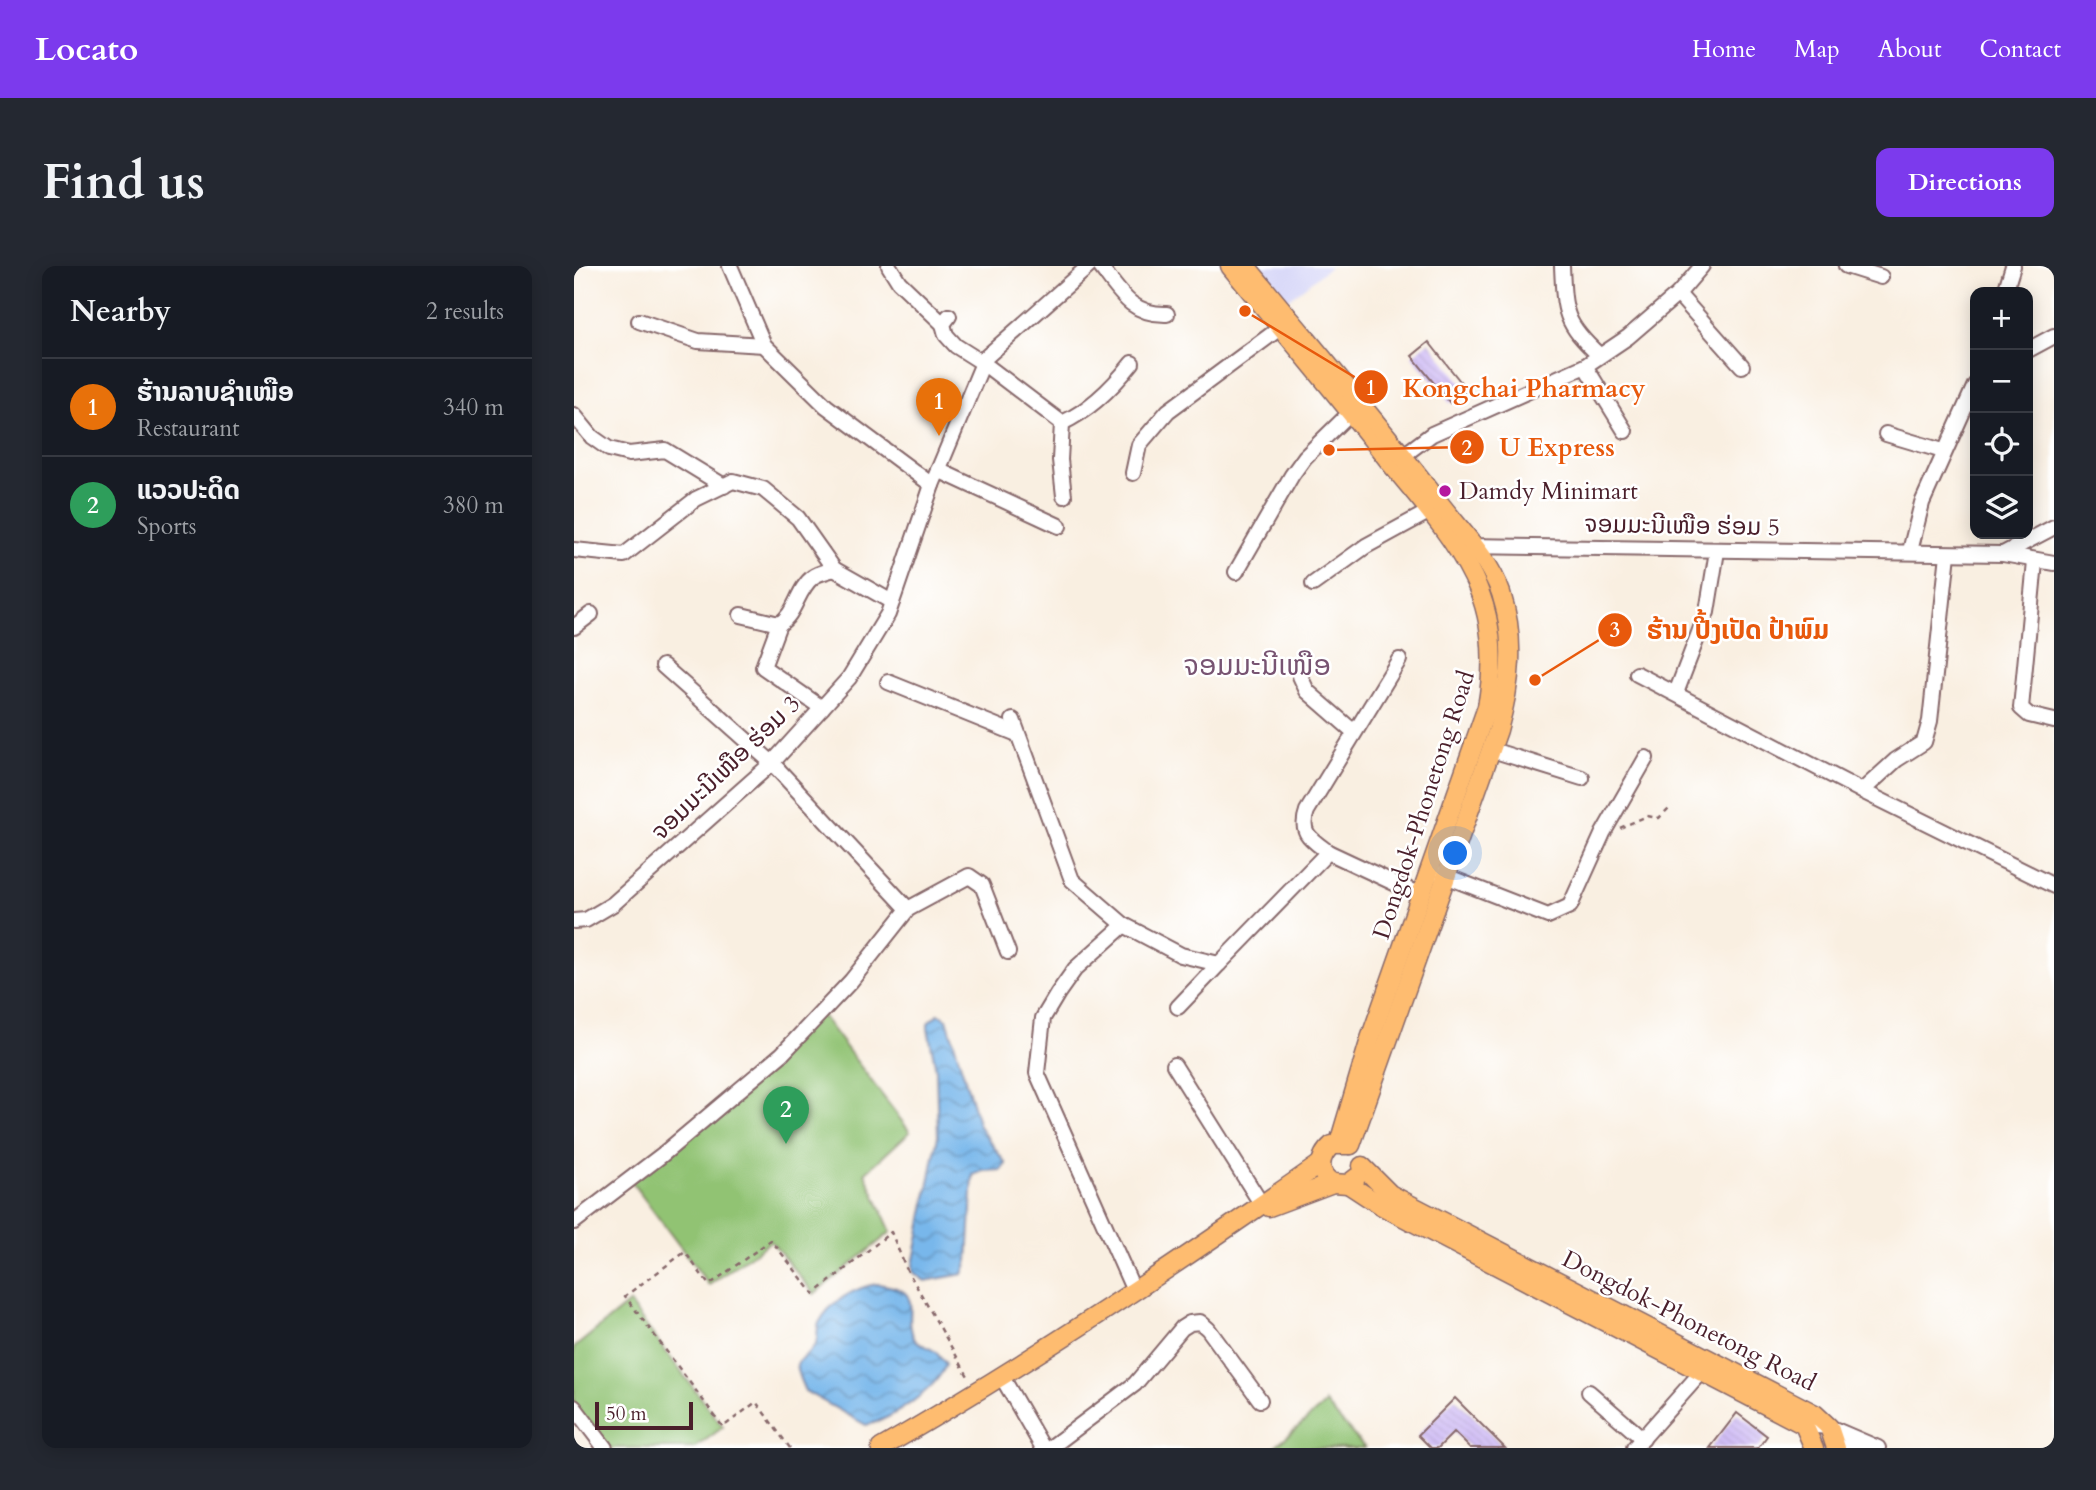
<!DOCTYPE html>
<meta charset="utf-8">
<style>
body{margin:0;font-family:Cardo,"Noto Sans Lao",serif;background:#242831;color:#f1f3f6}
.controls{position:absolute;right:21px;top:21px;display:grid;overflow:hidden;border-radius:14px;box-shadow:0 4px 18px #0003}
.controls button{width:63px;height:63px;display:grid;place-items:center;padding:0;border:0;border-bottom:2px solid #363941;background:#171b24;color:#f1f3f6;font:35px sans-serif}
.scale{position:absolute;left:21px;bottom:18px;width:98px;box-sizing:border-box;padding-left:7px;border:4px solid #4a1f2b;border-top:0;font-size:19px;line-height:24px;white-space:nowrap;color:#4a1f2b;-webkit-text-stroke:5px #fff;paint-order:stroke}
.you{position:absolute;left:882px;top:588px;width:24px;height:24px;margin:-18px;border:5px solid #fff;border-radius:50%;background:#1a73e8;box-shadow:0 0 0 10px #1a73e833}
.badge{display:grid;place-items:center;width:46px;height:46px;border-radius:50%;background:#7c3aed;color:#fff;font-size:23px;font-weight:700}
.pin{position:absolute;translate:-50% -58px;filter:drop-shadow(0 2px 4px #0008)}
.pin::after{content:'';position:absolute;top:37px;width:24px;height:21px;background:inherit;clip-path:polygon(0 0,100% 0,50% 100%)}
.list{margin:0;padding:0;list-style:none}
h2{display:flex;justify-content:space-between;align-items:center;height:91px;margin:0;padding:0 28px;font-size:30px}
h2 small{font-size:23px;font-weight:400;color:#9ea1a6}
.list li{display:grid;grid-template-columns:46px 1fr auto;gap:21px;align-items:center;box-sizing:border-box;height:98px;padding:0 28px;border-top:2px solid #363941}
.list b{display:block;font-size:26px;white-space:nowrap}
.list p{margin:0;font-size:23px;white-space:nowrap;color:#9ea1a6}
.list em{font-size:23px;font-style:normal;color:#9ea1a6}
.icon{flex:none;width:38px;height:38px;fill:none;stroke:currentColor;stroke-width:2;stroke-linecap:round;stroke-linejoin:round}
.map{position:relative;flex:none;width:1480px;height:1182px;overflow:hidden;border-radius:14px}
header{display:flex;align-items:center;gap:42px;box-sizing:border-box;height:98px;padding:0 35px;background:#7c3aed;color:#fff}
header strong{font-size:33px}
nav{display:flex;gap:38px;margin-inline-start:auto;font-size:24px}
.intro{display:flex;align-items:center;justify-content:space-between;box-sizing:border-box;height:168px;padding:0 42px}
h1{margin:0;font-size:49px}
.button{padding:18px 32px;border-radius:14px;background:#7c3aed;color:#fff;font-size:24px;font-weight:700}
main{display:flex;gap:42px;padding:0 42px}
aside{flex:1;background:#171b24;border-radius:14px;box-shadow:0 4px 18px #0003}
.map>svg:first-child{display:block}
.built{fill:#d7d7f8}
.green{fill:#91c373;stroke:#6e714f;stroke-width:2}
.water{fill:url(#water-waves);stroke:#616b8b;stroke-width:2}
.building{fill:url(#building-back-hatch)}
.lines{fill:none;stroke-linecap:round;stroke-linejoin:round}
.minor-casing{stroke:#87686b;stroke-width:18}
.major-casing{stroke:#87686b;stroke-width:21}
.path{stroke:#87686b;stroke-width:2.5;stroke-dasharray:5 5;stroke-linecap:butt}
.minor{stroke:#fff;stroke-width:14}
.major{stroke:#febc70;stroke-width:18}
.poi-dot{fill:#b5179e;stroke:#fff;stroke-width:2.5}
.labels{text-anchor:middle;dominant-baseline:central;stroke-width:5;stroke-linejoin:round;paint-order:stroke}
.poi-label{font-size:24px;fill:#4a1f2b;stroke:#fff;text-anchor:start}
.street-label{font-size:24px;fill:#4a1f2b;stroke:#fff}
.quarter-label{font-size:28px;fill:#785472;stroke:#fff}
.leader{fill:none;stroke:#e8590c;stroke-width:2.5}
.callout-dot{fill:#e8590c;stroke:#fff;stroke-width:2.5}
.mark-label{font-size:21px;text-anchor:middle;font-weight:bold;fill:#fff}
.callout-label{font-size:26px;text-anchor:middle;font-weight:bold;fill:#e8590c;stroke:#fff;stroke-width:5;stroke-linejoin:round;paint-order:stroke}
</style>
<header>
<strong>Locato</strong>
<nav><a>Home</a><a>Map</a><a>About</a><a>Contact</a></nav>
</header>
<div class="intro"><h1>Find us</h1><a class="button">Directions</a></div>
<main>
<aside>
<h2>Nearby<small>2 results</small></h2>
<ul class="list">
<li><span class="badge" style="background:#e8710a">1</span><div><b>ຮ້ານລາບຊຳເໜືອ</b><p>Restaurant</p></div><em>340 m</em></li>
<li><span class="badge" style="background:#2e9e5b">2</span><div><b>ແວວປະດິດ</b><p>Sports</p></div><em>380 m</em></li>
</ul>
</aside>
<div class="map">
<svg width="1480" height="1182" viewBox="0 0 1480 1182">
<defs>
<pattern id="water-waves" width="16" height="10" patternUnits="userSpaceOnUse" patternTransform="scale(1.75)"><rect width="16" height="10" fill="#78b7eb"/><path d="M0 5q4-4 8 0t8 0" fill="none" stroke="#6494bf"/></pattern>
<pattern id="building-back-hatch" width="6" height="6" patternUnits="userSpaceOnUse" patternTransform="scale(1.75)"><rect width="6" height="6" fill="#ccb7f5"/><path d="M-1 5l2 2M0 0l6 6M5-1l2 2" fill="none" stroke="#b19dd2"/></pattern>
</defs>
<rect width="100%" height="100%" fill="#fff"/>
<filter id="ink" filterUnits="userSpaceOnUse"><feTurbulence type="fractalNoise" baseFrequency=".0143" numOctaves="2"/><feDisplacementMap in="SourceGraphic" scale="14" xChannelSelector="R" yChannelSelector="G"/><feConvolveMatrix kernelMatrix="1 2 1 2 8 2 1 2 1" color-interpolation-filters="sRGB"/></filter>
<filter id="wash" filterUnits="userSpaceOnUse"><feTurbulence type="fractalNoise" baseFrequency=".00686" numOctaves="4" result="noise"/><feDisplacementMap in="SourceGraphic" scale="28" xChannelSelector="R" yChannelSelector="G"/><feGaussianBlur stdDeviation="1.57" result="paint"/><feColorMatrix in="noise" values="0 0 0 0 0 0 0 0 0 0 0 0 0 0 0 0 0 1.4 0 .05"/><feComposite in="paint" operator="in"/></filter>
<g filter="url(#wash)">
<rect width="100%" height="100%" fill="#f9efe1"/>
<!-- built -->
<path class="built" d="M680 0H757L710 37Z"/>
<!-- green -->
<g class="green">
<path d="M246 747 336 866 291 907 317 966 240 1028 197 975 135 1019 56 914Z"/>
<path d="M55 1037 149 1161 121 1182H31L0 1142V1082Z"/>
<path d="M751 1137 791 1182H699L751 1138Z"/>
</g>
<!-- water -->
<g class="water">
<path d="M364 748 373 753 405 860 432 898 427 904 409 905 399 909 394 995 389 1008 351 1015 339 1006V999L364 870 362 804 354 762V757Z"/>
<path d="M303 1018C356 1024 326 1047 341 1074L362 1086 372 1098C364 1122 317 1154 292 1159L231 1125C214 1088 226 1101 241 1079 245 1073 242 1064 245 1057 255 1037 281 1021 303 1018Z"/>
</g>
<g id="blocks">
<!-- building -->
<g class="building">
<path d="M855 76 893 124 876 137 838 90Z"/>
<path d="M881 1132 931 1182H896L880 1166 864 1182H857L844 1169Z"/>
<path d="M1163 1147 1193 1170 1184 1182H1136Z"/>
</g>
</g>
</g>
<g filter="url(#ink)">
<use href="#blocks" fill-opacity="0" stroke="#87686b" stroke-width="2"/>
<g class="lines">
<defs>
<g id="minor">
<path d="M156 0 190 79 252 140 358 219"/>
<path d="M315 0 325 16 369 58"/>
<path d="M526 0C546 26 557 49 593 48"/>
<path d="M988 0C990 46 990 57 1025 89"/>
<path d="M1272 0 1307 11"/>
<path d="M1431 26 1439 0"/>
<path d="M1104 28 1168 100"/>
<path d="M375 50 369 58 372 69 382 80 409 97 488 157 486 194 490 230"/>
<path d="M65 55 124 75 190 79"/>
<path d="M1454 84 1480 70"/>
<path d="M1011 100 1051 165"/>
<path d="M0 149 18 171 35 183 55 188 91 184 150 220"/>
<path d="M488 157C516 144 539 121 558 97"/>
<path d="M1312 168 1369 185"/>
<path d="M822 195 858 168 1011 100 1054 71 1104 28 1128 0"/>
<path d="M364 204 485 260"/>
<path d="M559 207 565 179 594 145 706 62"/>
<path d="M891 280 1429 288 1480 297"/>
<path d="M0 284 50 289 122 233 159 215 189 223 224 252 260 303 318 336"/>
<path d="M1336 285 1348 237 1401 119"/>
<path d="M1429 288 1480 261"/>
<path d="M1461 296 1447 442 1455 449 1480 455"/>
<path d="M662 306 718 209 731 191 778 145"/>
<path d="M739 318 792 280 856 245"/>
<path d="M167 349 205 358C222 348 223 323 239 311 244 307 254 305 260 303"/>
<path d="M205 358 189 401 248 442"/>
<path d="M0 361 17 348"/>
<path d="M89 400 198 497 334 643"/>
<path d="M1063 408 1288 525 1480 620"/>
<path d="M726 410 733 425 780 466"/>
<path d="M314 416 443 468"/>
<path d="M1102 427 1133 346 1143 285"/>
<path d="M439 454 498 614 550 659 607 689 645 698 754 586 848 630"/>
<path d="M918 484 1008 512"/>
<path d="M1288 525 1322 494 1350 476 1356 455 1374 288"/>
<path d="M754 586C737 573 725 567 733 545L825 394"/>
<path d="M864 607 974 650 996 640 1029 567 1072 492"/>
<path d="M0 655 12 654 39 638 198 497 275 412 314 348 358 219 411 92 515 0"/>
<path d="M550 659 501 703 484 727 469 752 463 807 560 1025"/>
<path d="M604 741 645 698"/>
<path d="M600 799 688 939"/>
<path d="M0 956 88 889 208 788 277 715 334 643 395 610 408 619 434 686"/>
<path d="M428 1111 469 1182"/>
<path d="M1015 1126 1069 1173"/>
<path d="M0 1141 31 1182"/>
<path d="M1230 1159 1255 1161 1304 1182"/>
<path d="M476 1182 561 1118 608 1062 616 1057 626 1056 634 1063 686 1134"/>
<path d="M1060 1182 1133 1100"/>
<path d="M1270 1182 1298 1180"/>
</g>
<g id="major">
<path d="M656 0C710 66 766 131 818 199 847 234 879 270 899 311 920 353 921 397 913 441L796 773 765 877"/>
<path d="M672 0C736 78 803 155 864 235 886 264 915 292 927 327 942 374 937 418 924 464L777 879"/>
<path d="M788 900 816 928 835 938 1241 1148 1255 1161 1262 1182"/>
<path d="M759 917C743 908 744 891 758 879H776"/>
<path d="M774 918 806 939 1230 1159 1240 1182"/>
<path d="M695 941 759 917 774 918 783 911"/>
<path d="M307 1182C459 1095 603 998 746 898"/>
</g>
</defs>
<!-- minor casing -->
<use href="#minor" class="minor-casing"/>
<!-- major casing -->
<use href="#major" class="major-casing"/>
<!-- path -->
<g class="path">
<path d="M1046 562 1073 550 1085 552 1096 541"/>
<path d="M216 1182 182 1136 149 1161 51 1030 111 986 135 1019 197 974 240 1028 317 966 332 1002 395 1112"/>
</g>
<!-- minor -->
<use href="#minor" class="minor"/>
<!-- major -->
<use href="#major" class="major"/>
</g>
</g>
<!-- markers -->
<circle class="poi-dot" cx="871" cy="225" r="7"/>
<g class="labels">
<!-- poi labels -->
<g class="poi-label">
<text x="885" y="225">Damdy Minimart</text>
</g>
<!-- street labels -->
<g class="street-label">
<text transform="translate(1108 260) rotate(1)">ຈອມມະນີເໜືອ ຮ່ອມ 5</text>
<text transform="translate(152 502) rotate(-44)">ຈອມມະນີເໜືອ ຮ່ອມ 3</text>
<text transform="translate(850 539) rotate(-72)">Dongdok-Phonetong Road</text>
<text transform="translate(1115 1055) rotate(27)">Dongdok-Phonetong Road</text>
</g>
<!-- quarter labels -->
<g class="quarter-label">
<text x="683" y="400">ຈອມມະນີເໜືອ</text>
</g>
</g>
<!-- callouts -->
<path class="leader" d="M671 45L797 121M755 184L893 181M961 414L1041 364"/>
<g class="callout-dot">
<circle cx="671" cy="45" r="7"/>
<circle cx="755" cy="184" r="7"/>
<circle cx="961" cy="414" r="7"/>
<circle cx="797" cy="121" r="18"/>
<circle cx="893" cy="181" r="18"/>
<circle cx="1041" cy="364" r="18"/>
</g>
<g class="mark-label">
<text x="797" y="129">1</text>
<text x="893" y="189">2</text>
<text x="1041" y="371">3</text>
</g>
<g class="callout-label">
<text x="950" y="131">Kongchai Pharmacy</text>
<text x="983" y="190">U Express</text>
<text x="1164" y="373">ຮ້ານ ປີ້ງເປັດ ປ້າພົມ</text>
</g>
</svg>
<div class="controls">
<button>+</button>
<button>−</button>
<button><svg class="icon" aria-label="locate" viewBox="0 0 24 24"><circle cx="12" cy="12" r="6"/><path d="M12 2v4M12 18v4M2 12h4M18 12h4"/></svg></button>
<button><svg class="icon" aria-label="layers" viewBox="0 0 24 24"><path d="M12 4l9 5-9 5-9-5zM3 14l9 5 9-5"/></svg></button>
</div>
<div class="scale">50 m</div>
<div class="you"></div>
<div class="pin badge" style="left:365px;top:170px;background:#e8710a">1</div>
<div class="pin badge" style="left:212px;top:878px;background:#2e9e5b">2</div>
</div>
</main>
